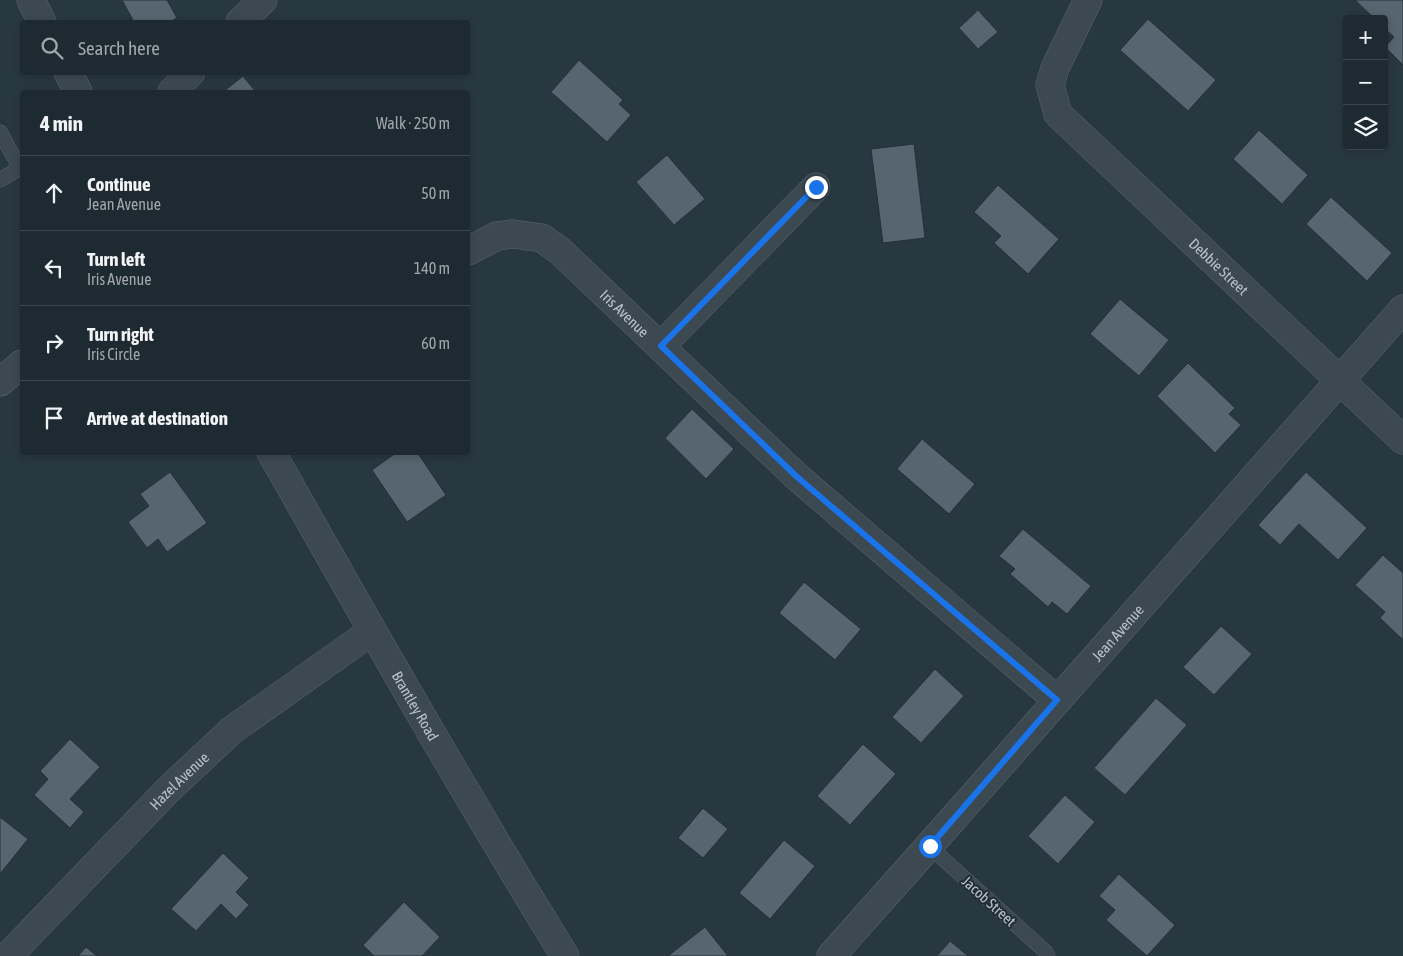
<!DOCTYPE html>
<meta charset="utf-8">
<style>
body{margin:0;font-family:"Asap Condensed",sans-serif;background:#2b363d;color:#f1f3f6}
.controls{position:absolute;right:15px;top:15px;display:grid;overflow:hidden;border-radius:5px;box-shadow:0 2px 8px #0003}
.controls button{width:45px;height:45px;display:grid;place-items:center;padding:0;border:0;border-bottom:1px solid #3c464d;background:#1e2a31;color:#f1f3f6;font:25px sans-serif}
.stop{position:absolute;width:15px;height:15px;margin:-11px;border:4px solid #1a73e8;border-radius:50%;background:#fff}
.stop.end{background:#1a73e8;border-color:#fff;box-shadow:0 1px 5px #0008}
.list{margin:0;padding:0;list-style:none}
h2{display:flex;justify-content:space-between;align-items:center;height:65px;margin:0;padding:0 20px;font-size:21px}
h2 small{font-size:16px;font-weight:400;color:#a1a7ab}
.list li{display:grid;grid-template-columns:32px 1fr auto;gap:15px;align-items:center;box-sizing:border-box;height:75px;padding:0 20px;border-top:1px solid #3c464d}
.list b{display:block;font-size:19px;white-space:nowrap}
.list p{margin:0;font-size:16px;white-space:nowrap;color:#a1a7ab}
.list em{font-size:16px;font-style:normal;color:#a1a7ab}
.icon{flex:none;width:28px;height:28px;fill:none;stroke:currentColor;stroke-width:2;stroke-linecap:round;stroke-linejoin:round}
.map{position:relative;flex:none;width:1403px;height:956px;overflow:hidden}
.search{position:absolute;background:#1e2a31;box-shadow:0 2px 8px #0003;left:20px;top:20px;width:450px;height:55px;display:flex;align-items:center;gap:12px;box-sizing:border-box;padding:0 18px;border-radius:5px;color:#a1a7ab;font-size:19px}
.panel{position:absolute;background:#1e2a31;box-shadow:0 2px 8px #0003;left:20px;top:90px;width:450px;height:365px;border-radius:5px}
.map>svg:first-child{display:block}
.building{fill:#576570;stroke:#233038}
.lines{fill:none;stroke-linecap:round;stroke-linejoin:round}
.service-casing{stroke:#5a666e;stroke-width:15}
.minor-casing{stroke:#5a666e;stroke-width:29}
.tertiary-casing{stroke:#5a666e;stroke-width:29}
.service{stroke:#3c4951;stroke-width:14}
.minor{stroke:#3c4951;stroke-width:28}
.tertiary{stroke:#3c4951;stroke-width:28}
.route{stroke:#1a73e8;stroke-width:6}
.labels{text-anchor:middle;dominant-baseline:central;stroke-width:4;stroke-linejoin:round;paint-order:stroke}
.street-label{font-size:15px;fill:#b9c3cb;stroke:#212e36}
</style>
<div class="map">
<svg width="1403" height="956" viewBox="0 0 1403 956">
<rect width="100%" height="100%" fill="#283841"/>
<!-- building -->
<g class="building">
<path d="M122 0H167L177 18 170 22H134Z"/>
<path d="M1356 0H1403V65L1385 47 1394 37 1384 28V19H1375L1356 1Z"/>
<path d="M978 10 998 32 978 49 959 28Z"/>
<path d="M1148 19 1216 80 1188 111 1120 50Z"/>
<path d="M579 60 623 100 619 104 631 115 607 142 551 92Z"/>
<path d="M243 76 256 92H223Z"/>
<path d="M1259 130 1308 175 1282 204 1233 159Z"/>
<path d="M914 144 925 238 883 243 871 149Z"/>
<path d="M667 155 705 199 674 225 636 182Z"/>
<path d="M998 185 1059 239 1028 274 994 243 1001 236 974 212Z"/>
<path d="M1331 197 1392 253 1367 281 1306 224Z"/>
<path d="M1120 299 1169 340 1139 376 1090 334Z"/>
<path d="M1188 363 1235 408 1229 414 1241 425 1215 453 1157 396Z"/>
<path d="M692 409 734 449 706 479 665 438Z"/>
<path d="M922 439 975 484 949 514 897 469Z"/>
<path d="M397 452H417L446 495 407 522 372 470Z"/>
<path d="M170 472 207 523 167 552 158 539 147 548 128 522 149 506 140 494Z"/>
<path d="M1306 472 1367 528 1338 560 1299 524 1280 545 1258 525Z"/>
<path d="M1023 529 1091 586 1067 614 1052 602 1048 607 1010 574 1015 569 999 556Z"/>
<path d="M1383 555 1403 573V640L1380 618 1385 612 1355 585Z"/>
<path d="M804 582 861 629 835 660 779 613Z"/>
<path d="M1221 626 1252 654 1214 695 1183 667Z"/>
<path d="M935 669 964 696 921 743 892 717Z"/>
<path d="M1156 698 1187 725 1125 795 1094 768Z"/>
<path d="M70 739 100 767 70 799 84 812 70 828 34 795 48 779 40 771Z"/>
<path d="M863 744 896 774 850 825 817 796Z"/>
<path d="M1065 795 1095 822 1058 864 1028 836Z"/>
<path d="M703 808 728 829 703 858 678 838Z"/>
<path d="M0 817 28 839 0 874Z"/>
<path d="M784 840 815 866 770 919 739 893Z"/>
<path d="M223 853 249 878 236 892 249 905 236 919 221 904 196 931 171 909Z"/>
<path d="M1119 874 1175 925 1147 956 1106 920 1115 910 1099 896Z"/>
<path d="M404 902 440 937 422 956H374L363 945Z"/>
<path d="M705 927 728 956H668Z"/>
<path d="M950 941 968 956H937Z"/>
<path d="M86 947 97 956H78Z"/>
</g>
<g class="lines">
<defs>
<g id="service">
<path d="M0 132 20 168 0 180"/>
<path d="M929 846 1046 952 1048 956"/>
</g>
<g id="minor">
<path id="s1" d="M1088 0 1055 68 1050 85 1058 114 1403 440"/>
<path d="M240 22 263 0"/>
<path d="M172 92 191 72"/>
<path id="s2" d="M468 251 497 236 513 234 542 238 560 251 796 476 1057 700"/>
<path d="M661 346 816 187"/>
<path d="M0 382 22 364"/>
<path id="s3" d="M8 956 168 790 232 730 372 631"/>
<path id="s4" d="M831 956 929 846 1403 309"/>
</g>
<g id="tertiary">
<path d="M31 0 42 22"/>
<path d="M68 72 78 92"/>
<path id="s5" d="M271 452C367 622 463 791 565 956"/>
</g>
</defs>
<!-- service casing -->
<use href="#service" class="service-casing"/>
<!-- minor casing -->
<use href="#minor" class="minor-casing"/>
<!-- tertiary casing -->
<use href="#tertiary" class="tertiary-casing"/>
<!-- service -->
<use href="#service" class="service"/>
<!-- minor -->
<use href="#minor" class="minor"/>
<!-- tertiary -->
<use href="#tertiary" class="tertiary"/>
</g>
<g class="lines">
<!-- route -->
<path class="route" d="M816 187 661 346 796 476 1057 700 930 846"/>
</g>
<g class="labels">
<!-- street labels -->
<g class="street-label">
<text stroke="none"><textPath href="#s1" startOffset="345">Debbie Street</textPath></text>
<text stroke="none"><textPath href="#s2" startOffset="190">Iris Avenue</textPath></text>
<text stroke="none"><textPath href="#s4" startOffset="432">Jean Avenue</textPath></text>
<text stroke="none"><textPath href="#s5" startOffset="292">Brantley Road</textPath></text>
<text stroke="none"><textPath href="#s3" startOffset="245">Hazel Avenue</textPath></text>
<text transform="translate(989 901) rotate(42)">Jacob Street</text>
</g>
</g>
</svg>
<div class="controls">
<button>+</button>
<button>−</button>
<button><svg class="icon" aria-label="layers" viewBox="0 0 24 24"><path d="M12 4l9 5-9 5-9-5zM3 14l9 5 9-5"/></svg></button>
</div>
<div class="stop" style="left:930px;top:846px"></div>
<div class="stop end" style="left:816px;top:187px"></div>
<div class="search"><svg class="icon" aria-label="search" viewBox="0 0 24 24"><circle cx="10" cy="10" r="6"/><path d="M15 15l6 6"/></svg>Search here</div>
<section class="panel">
<h2>4 min<small>Walk · 250 m</small></h2>
<ul class="list">
<li><svg class="icon" aria-label="ahead" viewBox="0 0 24 24"><path d="M12 20V5M6 11l6-6 6 6"/></svg><div><b>Continue</b><p>Jean Avenue</p></div><em>50 m</em></li>
<li><svg class="icon" aria-label="left" viewBox="0 0 24 24"><path d="M17 20v-9H6M10 6l-5 5 5 5"/></svg><div><b>Turn left</b><p>Iris Avenue</p></div><em>140 m</em></li>
<li><svg class="icon" aria-label="right" viewBox="0 0 24 24"><path d="M7 20v-9h11M14 6l5 5-5 5"/></svg><div><b>Turn right</b><p>Iris Circle</p></div><em>60 m</em></li>
<li><svg class="icon" aria-label="arrive" viewBox="0 0 24 24"><path d="M6 21V4h12l-3 4 3 4H6"/></svg><div><b>Arrive at destination</b></div></li>
</ul>
</section>
</div>
